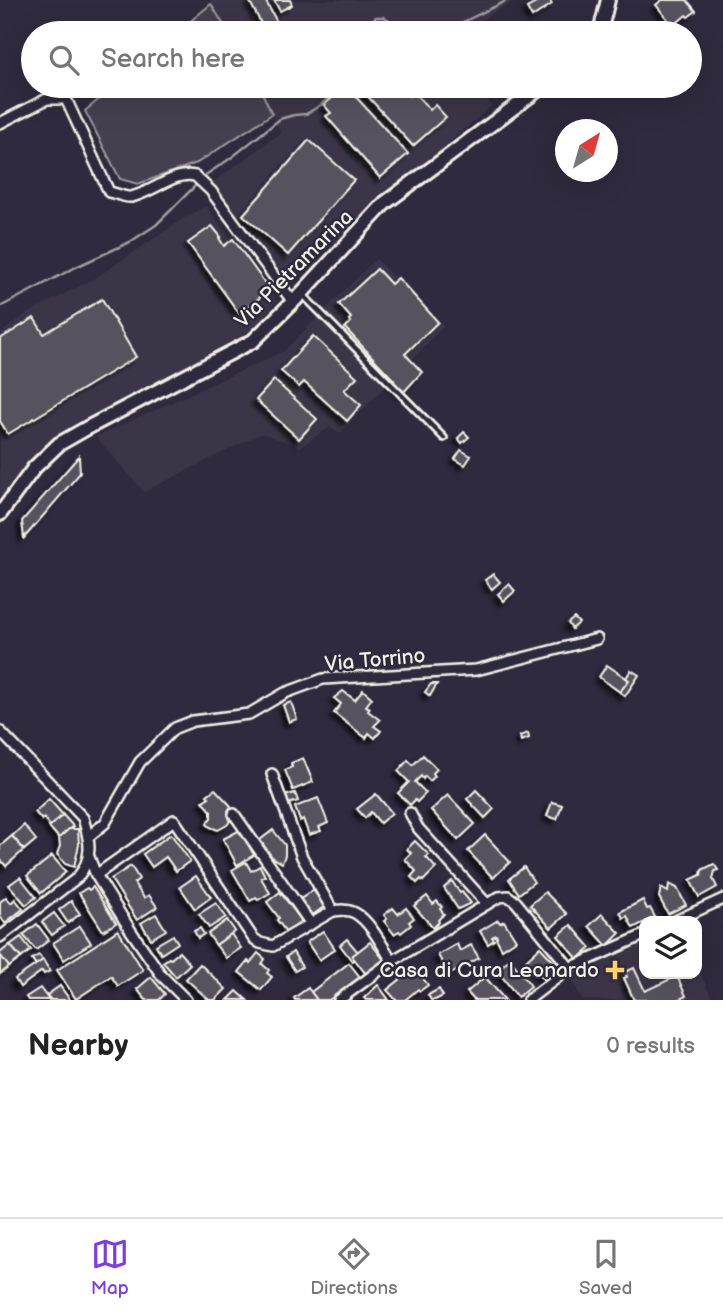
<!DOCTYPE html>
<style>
body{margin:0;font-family:"Balsamiq Sans",sans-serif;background:#f6f6f6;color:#222}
.controls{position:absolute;right:21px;bottom:21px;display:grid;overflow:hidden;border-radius:14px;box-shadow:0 7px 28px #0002}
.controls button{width:63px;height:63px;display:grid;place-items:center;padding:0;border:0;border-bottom:2px solid #e0e0e0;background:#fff;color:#222;font:35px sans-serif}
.compass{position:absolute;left:555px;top:119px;width:63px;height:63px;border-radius:50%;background:#fff;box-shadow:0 7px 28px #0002;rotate:37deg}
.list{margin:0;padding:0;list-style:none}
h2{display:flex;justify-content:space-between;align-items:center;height:91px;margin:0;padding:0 28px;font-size:30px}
h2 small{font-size:23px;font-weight:400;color:#767676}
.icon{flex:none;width:38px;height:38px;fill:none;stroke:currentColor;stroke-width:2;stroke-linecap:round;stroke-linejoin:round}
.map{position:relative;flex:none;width:723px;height:1000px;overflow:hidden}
.search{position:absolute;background:#fff;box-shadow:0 7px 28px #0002;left:21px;right:21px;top:21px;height:77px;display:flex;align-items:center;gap:18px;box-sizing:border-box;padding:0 24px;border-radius:38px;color:#767676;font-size:26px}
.sheet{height:217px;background:#fff}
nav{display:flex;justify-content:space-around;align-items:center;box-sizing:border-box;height:98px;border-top:2px solid #e0e0e0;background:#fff;font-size:19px;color:#767676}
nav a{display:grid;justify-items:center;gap:4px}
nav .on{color:#7c3aed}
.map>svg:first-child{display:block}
.built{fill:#3b3647}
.green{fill:#454050;stroke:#9c989c;stroke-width:2}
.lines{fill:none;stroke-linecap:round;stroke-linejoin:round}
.stream{stroke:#a19ea0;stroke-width:2.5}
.building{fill:#56525f;stroke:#f4f1e8;stroke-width:2;filter:url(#shadow)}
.service-casing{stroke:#f4f1e8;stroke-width:10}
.minor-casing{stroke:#f4f1e8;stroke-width:14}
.secondary-casing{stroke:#f4f1e8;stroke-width:18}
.service{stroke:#2f2a3d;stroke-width:4.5}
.minor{stroke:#2f2a3d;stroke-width:9}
.secondary{stroke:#2f2a3d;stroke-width:12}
.poi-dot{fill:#ffd166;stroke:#2f2a3d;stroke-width:2.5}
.labels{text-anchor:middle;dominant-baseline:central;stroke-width:5;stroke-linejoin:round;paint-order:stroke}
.street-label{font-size:21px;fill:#f4f1e8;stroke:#2f2a3d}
.poi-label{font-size:21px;fill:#f4f1e8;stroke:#2f2a3d;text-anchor:end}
</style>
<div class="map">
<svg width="723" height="1000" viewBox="0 0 723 1000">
<defs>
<filter id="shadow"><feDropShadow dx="-4.5" dy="4.5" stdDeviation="2" flood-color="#0009"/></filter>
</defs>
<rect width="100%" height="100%" fill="#2f2a3d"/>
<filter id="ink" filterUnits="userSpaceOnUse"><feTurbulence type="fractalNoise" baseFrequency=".0143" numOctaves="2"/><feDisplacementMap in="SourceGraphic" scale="14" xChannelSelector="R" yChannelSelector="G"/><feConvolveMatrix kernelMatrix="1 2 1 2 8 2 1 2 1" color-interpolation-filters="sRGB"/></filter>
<g filter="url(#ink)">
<!-- built -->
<g class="built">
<path d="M211 0H516L458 33H229L211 4Z"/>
<path d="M259 86H482L491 106 432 157 384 196 287 285 212 183 281 133Z"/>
<path d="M206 206 277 301 253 329 186 369 82 420 46 448 0 503V334L26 314 95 278 186 217Z"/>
<path d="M376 259 444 326 340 433 330 427 300 447 262 433 144 492 96 437 284 351Z"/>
<path d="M644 943V974H697V966L713 1000H582L571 977Z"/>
</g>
<!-- green -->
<g class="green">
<path d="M211 4 229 33H176Z"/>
<path d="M115 86H259L272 114 197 163 138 184 120 179 85 111Z"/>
</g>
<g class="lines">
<!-- stream -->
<g class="stream">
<path d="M364 33 370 22 376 17H384L411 33"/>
<path d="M428 33 457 25 508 0"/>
<path d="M0 307 76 267 130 242 156 225 207 174 231 158 280 119 294 115 306 114 321 105 341 86"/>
</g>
</g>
<!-- building -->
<g class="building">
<path d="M249 0H265L277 22 264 29Z"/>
<path d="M274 0H290L292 5 280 11Z"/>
<path d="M534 0H550L552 4 532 17 527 8 536 3Z"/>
<path d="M662 0H687L696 11 688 17 686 15 673 26 656 5Z"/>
<path d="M346 86 408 154 380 178 326 116 331 113 324 105Z"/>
<path d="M369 86H399L409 96 413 91 430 110 435 105 446 117 413 146 363 91Z"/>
<path d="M309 140 354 180 288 255 243 215Z"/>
<path d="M212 226 221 237 219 238 224 246 233 239 270 290 239 313 188 243Z"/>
<path d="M377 269 391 284 398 278 438 322 405 354 422 372 402 394 391 382 394 380 345 328 351 322 349 320 351 318 339 304Z"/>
<path d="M102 299 136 357 8 434 0 421V339L34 318 44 334Z"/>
<path d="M313 336 357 377 344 390 361 405 347 421 304 382 299 387 281 371Z"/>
<path d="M274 380 317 419 299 439 256 400Z"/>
<path d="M464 432 469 437 462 443 458 438Z"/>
<path d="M461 450 471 456 465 465 455 459Z"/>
<path d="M79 456 80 473 24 538 22 521Z"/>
<path d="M493 574 500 582 492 589 485 580Z"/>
<path d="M509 584 515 591 504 601 498 594Z"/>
<path d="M574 618 579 623 572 629 568 623Z"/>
<path d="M607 665 629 680 620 692 599 677Z"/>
<path d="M631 670 639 675 625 696 620 692 629 680 626 678Z"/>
<path d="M431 684H437L430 696 425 692Z"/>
<path d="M363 690 372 698 366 706 370 708 368 711 380 720 374 726 381 731 375 738 369 733 366 738 334 713 341 704 334 698 343 691 355 700Z"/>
<path d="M291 702 297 719 289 722 283 705Z"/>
<path d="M528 733 529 738 521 741 520 736Z"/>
<path d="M423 755 437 769 433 773 435 776 430 781 425 776 423 779 421 776 415 782 426 793 417 802 415 800 410 805 398 793 409 782 398 771 408 760 413 765Z"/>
<path d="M303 758 313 782 293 790 285 770 292 767 291 763Z"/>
<path d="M215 789 231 806 228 811 230 821 227 825 218 830 210 827 207 824 208 821 211 818V811L203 801 209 797 207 795Z"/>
<path d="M476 790 494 809 485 818 467 799Z"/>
<path d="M295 793 298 801 288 804 285 796Z"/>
<path d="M376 794 392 813 380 823 371 812 365 818 357 809Z"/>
<path d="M448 795 475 824 458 840 431 810Z"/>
<path d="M318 798 328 823 319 827 321 831 309 835 303 819 300 821 295 807Z"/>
<path d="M49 799 63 815 50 826 44 818 42 820 35 812Z"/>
<path d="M552 802 562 805 557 819 547 816Z"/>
<path d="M63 815 73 826 59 838 49 827Z"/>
<path d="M24 825 36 840 24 850 12 836Z"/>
<path d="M69 829H78L79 845 74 867 65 864 57 854 60 846 59 838Z"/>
<path d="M240 830 254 855 237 865 223 839Z"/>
<path d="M273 830 285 845V855L282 863 272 857 260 840Z"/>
<path d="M171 834 190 861 176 871 166 857 152 867 143 854Z"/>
<path d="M485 835 510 862 493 878 468 851Z"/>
<path d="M12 836 24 850 6 866 0 859V846Z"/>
<path d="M415 841 429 855 426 857 436 868 423 881 421 879 417 883 411 877 416 871 405 859 411 853 407 849Z"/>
<path d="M52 856 66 872 41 893 27 876Z"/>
<path d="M246 862 251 871 260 866 265 876 261 878 270 893 258 900 256 898 250 901 232 870Z"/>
<path d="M714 864 718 870 715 871 713 879 717 887 699 897 690 880 701 875 702 870Z"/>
<path d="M131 866 139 879 134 883 144 898 149 895 157 907 137 920 111 879Z"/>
<path d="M524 867 534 882 519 894 509 879Z"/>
<path d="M196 876 211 897 195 909 180 887Z"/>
<path d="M20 877 36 897 26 905 9 885Z"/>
<path d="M452 881 460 893 462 892 471 903 458 909 444 888Z"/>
<path d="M669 884 677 888 686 905 668 914 659 897 661 888 668 892Z"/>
<path d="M93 887 116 923 103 931 79 893 87 888 89 890Z"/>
<path d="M313 890 325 906 310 917 298 901Z"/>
<path d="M280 892 302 921 287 933 277 920 279 918 267 902Z"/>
<path d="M545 892 567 914 551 928 530 905Z"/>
<path d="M427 896 433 904 437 901 442 907 440 909 444 914 438 920 439 922 433 928 414 906Z"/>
<path d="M6 897 11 903 15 899 23 909 5 923 0 916V902Z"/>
<path d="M643 900 647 909 650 908 655 917 633 928 627 916 623 918 620 912Z"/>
<path d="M71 901 80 914 68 923 59 910Z"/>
<path d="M216 903 226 917 209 928 199 914Z"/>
<path d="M393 908 398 914 406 908 414 918 409 922 411 925 401 933 399 931 394 934 384 921 387 919 384 915Z"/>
<path d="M54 913 64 926 52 935 42 922Z"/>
<path d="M156 914 166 930 151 939 141 923Z"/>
<path d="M602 914 620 933 607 946 589 926Z"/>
<path d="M227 920 235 931 216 945 208 934Z"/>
<path d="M498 920 500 923 504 921 516 940 502 949 496 938 497 937 496 935 492 937 494 940 488 944 480 931Z"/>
<path d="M37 924 49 940 36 950 23 935Z"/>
<path d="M571 925 591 948 578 959 558 936Z"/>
<path d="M80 926 91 943 64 960 53 943Z"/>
<path d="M200 928 204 934 198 938 194 931Z"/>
<path d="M118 930 143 970 118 986 111 976 76 999 57 970Z"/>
<path d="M323 931 335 949 319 960 307 942Z"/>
<path d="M231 934 241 948 226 958 216 945Z"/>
<path d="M173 935 178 943 161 954 156 945Z"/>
<path d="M21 937 31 950 21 958 10 945Z"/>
<path d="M347 939 358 952 352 956 355 959 352 961 340 945Z"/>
<path d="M370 942 384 960 366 974 352 956Z"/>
<path d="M457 944 460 951 471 945 479 958 449 975 438 955Z"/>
<path d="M10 945 21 958 9 967 0 955V953Z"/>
<path d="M540 947 556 964 550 969 552 971 544 979 526 960Z"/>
<path d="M179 952 190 964 176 977 163 962 169 958 171 959Z"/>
<path d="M293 952 302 967 295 971 286 957Z"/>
<path d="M258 953 265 959 262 964 269 970 267 973 272 977 261 990 239 972 248 961 250 963Z"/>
<path d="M0 955 9 967 0 974Z"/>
<path d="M39 955 43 960 36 965 32 959Z"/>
<path d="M510 959 531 986 518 997 497 970Z"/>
<path d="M43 960 50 971 44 974 42 971 20 987 15 979Z"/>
<path d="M349 963 360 977 329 1000H317L311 992Z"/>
<path d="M200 964 226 989 215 1000H209L186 979Z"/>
<path d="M415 968 428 985 420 991 418 989 405 1000H396L387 990Z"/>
<path d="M634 968 645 991 677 976 686 996 678 1000H634L624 978 627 977 625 972Z"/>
<path d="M151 977 165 994 159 1000H146L137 989Z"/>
<path d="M485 977 505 1000H474L467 992Z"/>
<path d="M378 985 389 1000H366L364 998Z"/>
<path d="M60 986 70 1000H51L47 995Z"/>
<path d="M40 988 49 1000H28L26 997Z"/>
<path d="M308 988 317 1000H295L294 998Z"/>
<path d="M439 989 443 996 435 1000H431L428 995Z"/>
<path d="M237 991 247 1000H228Z"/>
</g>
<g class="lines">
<defs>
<path id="service" d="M302 294 444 438"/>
<g id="minor">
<path d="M0 123 47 99H66L109 192C116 193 125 198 131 197 152 193 174 171 195 176L211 191 293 302"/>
<path d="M0 731 83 818C90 841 94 858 77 878L0 937"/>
<path d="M272 774 302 857 333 911"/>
<path d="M410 813 418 828 487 904"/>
<path d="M234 814 311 924"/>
<path d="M88 837 105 823 140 762 175 728 193 721 249 714 285 693 323 679 476 670 597 639"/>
<path d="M89 857 96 875 131 931 162 976 186 1000"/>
<path d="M96 875 174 820 253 938 260 943 273 946 333 911C340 910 348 909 355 913 370 921 383 947 392 961"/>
<path d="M675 921 723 899"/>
<path d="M339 1000 392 961 499 897 508 896 516 902 570 968"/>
<path d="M528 1000 570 968 644 935"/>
</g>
<g id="secondary">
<path d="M599 33 601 28 608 0"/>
<path d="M0 514 34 468 59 444 87 428 253 341 300 295 385 203 543 86"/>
</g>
</defs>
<!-- service casing -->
<use href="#service" class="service-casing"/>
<!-- minor casing -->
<use href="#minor" class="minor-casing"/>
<!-- secondary casing -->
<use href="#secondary" class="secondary-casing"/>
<!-- service -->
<use href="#service" class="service"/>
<!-- minor -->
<use href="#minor" class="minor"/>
<!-- secondary -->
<use href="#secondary" class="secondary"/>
</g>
</g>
<!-- markers -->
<path class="poi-dot" d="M611.5 959.5h7v7h7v7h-7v7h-7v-7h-7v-7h7z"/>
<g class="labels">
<!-- street labels -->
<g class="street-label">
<text transform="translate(294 269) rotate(-45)">Via Pietramarina</text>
<text transform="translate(375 660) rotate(-5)">Via Torrino</text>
</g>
<!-- poi labels -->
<g class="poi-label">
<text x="599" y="970">Casa di Cura Leonardo</text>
</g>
</g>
</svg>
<div class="controls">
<button><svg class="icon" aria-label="layers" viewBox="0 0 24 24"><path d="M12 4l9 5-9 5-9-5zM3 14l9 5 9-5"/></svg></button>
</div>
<svg class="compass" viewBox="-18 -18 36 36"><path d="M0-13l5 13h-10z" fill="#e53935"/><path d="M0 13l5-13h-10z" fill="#767676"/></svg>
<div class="search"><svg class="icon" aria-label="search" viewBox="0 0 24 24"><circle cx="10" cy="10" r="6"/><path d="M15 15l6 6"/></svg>Search here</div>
</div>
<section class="sheet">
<h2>Nearby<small>0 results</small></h2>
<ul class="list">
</ul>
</section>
<nav>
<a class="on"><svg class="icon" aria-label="map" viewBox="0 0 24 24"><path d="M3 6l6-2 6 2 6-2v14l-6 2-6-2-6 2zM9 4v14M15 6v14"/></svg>Map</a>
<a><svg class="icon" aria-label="directions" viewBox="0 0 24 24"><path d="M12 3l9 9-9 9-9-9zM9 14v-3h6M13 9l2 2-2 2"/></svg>Directions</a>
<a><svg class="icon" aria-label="saved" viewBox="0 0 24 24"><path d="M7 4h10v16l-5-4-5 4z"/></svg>Saved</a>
</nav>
